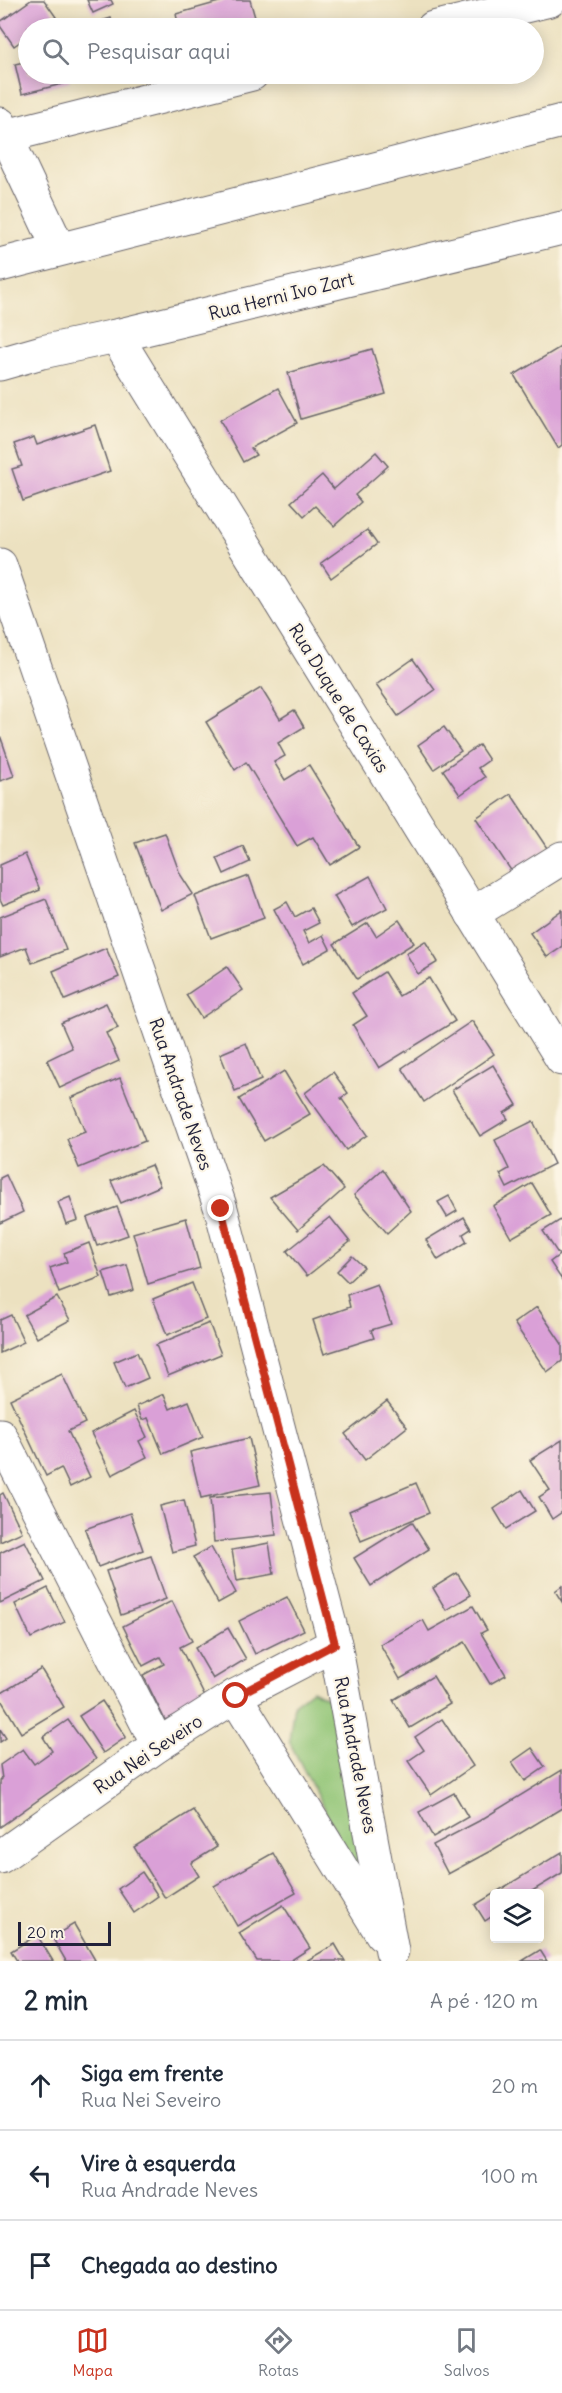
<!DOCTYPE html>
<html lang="pt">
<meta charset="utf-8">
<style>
body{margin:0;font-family:Delius,sans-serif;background:#f6f6f7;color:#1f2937}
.controls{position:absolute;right:18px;bottom:18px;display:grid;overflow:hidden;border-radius:6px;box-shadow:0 3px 15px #0003}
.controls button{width:54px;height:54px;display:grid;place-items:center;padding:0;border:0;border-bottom:2px solid #e0e1e3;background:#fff;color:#1f2937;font:30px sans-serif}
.scale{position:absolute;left:18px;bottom:15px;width:93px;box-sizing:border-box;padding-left:6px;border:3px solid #22223b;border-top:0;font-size:16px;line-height:21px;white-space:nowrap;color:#22223b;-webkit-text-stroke:4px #fcf5e5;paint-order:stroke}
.stop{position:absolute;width:18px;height:18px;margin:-14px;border:4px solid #c8321e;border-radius:50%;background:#fff}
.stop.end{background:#c8321e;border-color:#fff;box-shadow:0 2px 6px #0008}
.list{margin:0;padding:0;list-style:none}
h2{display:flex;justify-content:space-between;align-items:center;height:78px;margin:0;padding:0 24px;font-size:26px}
h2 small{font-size:20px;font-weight:400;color:#747a83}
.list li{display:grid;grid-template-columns:39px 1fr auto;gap:18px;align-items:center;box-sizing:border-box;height:90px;padding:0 24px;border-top:2px solid #e0e1e3}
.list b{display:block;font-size:22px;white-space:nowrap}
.list p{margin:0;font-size:20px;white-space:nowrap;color:#747a83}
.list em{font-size:20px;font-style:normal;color:#747a83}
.icon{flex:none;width:33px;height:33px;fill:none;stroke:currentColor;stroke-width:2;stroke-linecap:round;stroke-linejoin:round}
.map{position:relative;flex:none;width:562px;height:1961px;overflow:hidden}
.search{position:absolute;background:#fff;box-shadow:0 3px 15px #0003;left:18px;right:18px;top:18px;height:66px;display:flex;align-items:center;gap:15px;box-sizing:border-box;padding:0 21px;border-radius:33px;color:#747a83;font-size:22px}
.sheet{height:348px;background:#fff}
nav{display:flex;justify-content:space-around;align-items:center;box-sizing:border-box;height:84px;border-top:2px solid #e0e1e3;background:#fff;font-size:16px;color:#747a83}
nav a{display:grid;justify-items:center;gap:3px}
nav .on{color:#c8321e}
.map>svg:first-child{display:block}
.green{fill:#90c475;stroke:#597358;stroke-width:1.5}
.building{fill:#daa0d7}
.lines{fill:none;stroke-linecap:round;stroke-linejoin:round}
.minor-casing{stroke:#69656a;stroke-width:35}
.trunk-casing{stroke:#69656a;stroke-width:35}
.minor{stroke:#fff;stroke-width:33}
.trunk{stroke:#fff;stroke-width:33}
.route{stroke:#c8321e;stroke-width:8}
.labels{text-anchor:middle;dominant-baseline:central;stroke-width:4.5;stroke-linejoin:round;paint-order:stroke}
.street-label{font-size:18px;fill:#22223b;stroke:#fcf5e5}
</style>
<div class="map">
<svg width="562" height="1961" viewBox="0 0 562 1961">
<rect width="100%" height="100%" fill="#fcf5e5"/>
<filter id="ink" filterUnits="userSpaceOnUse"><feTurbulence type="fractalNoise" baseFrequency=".0167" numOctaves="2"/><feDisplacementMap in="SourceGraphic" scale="12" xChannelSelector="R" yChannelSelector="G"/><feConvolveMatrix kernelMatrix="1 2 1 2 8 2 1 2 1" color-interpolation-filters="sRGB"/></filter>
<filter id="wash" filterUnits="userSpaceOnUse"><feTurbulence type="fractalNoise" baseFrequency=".008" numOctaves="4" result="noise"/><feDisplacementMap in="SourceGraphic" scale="24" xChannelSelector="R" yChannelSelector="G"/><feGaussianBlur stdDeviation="1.35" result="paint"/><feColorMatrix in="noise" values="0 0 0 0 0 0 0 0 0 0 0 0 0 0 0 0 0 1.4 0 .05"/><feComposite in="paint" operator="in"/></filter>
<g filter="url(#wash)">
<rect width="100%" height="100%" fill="#ece1c0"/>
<!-- green -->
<path class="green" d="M312 1690 329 1699 368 1875 359 1877 289 1741 294 1704Z"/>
<g id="blocks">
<!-- building -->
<g class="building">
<path d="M31 0H44L56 17 52 20 56 26 52 28H28V36L14 46 0 26V22Z"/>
<path d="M87 0H111L113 4 93 13Z"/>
<path d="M226 0H250L258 28H179L176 14Z"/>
<path d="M111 18 114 28H79Z"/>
<path d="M149 20 153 28H130Z"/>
<path d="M28 61V74H67L70 82 22 94 15 64Z"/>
<path d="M562 346V445L558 448 514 375Z"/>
<path d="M372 349 386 394 301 419 288 373Z"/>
<path d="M278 388 297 423 251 448 256 455 243 462 220 420Z"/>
<path d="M95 425 110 471 23 501 12 469 22 466 14 444 34 437 37 445Z"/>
<path d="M376 452 388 466 355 495 361 502 334 526 315 506 304 516 291 502 322 475 334 489Z"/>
<path d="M367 530 377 544 331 578 321 563Z"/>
<path d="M413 659 435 690 398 716 376 685Z"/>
<path d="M261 688 280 719 294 710 304 727 278 743 285 756 274 762 285 780 309 765 359 847 330 865 313 837 297 846 246 762 235 770 206 722Z"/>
<path d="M444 727 461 751 434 769 418 745Z"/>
<path d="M0 735 14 776 0 781Z"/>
<path d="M479 745 489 760 478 768 485 777 460 795 443 770Z"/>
<path d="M511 794 547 848 512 872 476 818Z"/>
<path d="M165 833 180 874 193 894 161 910 135 843Z"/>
<path d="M243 846 250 862 224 874 217 858Z"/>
<path d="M25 854 40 890 3 905 0 899V865Z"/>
<path d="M249 876 264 918 211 938 195 896Z"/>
<path d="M370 876 387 908 352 927 334 896Z"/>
<path d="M46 899 66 950 32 963 26 947 0 957V917Z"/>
<path d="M287 902 295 917 311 908 319 923 303 931 309 943 323 935 330 949 303 964 274 909Z"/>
<path d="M562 910V947L547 957 530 933Z"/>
<path d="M399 920 414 943 357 979 334 944 368 923 376 936Z"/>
<path d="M425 941 438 962 418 974 406 953Z"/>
<path d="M106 948 119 977 65 1000 53 971Z"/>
<path d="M227 967 243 990 201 1018 186 995Z"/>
<path d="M384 972 399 996 429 978 455 1021 379 1068 353 1025 367 1016 352 993Z"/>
<path d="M106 1003 118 1028 106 1033 119 1061 60 1088 47 1060 72 1048 61 1023Z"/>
<path d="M472 1021 494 1054 424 1102 402 1068Z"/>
<path d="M246 1043 261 1080 235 1091 220 1054Z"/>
<path d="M493 1065 517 1105 504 1113 508 1119 480 1136 452 1090Z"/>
<path d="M284 1071 310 1114 264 1141 239 1099Z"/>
<path d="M333 1072 348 1093 341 1098 367 1135 346 1150 305 1093Z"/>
<path d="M120 1078 145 1141 79 1168 67 1139 85 1132 71 1098Z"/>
<path d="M533 1121 554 1164 507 1188 500 1174 509 1169 495 1140Z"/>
<path d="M151 1165 160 1186 121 1203 111 1181Z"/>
<path d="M324 1166 344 1189 298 1230 270 1197Z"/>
<path d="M383 1169 411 1211 387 1233 354 1195Z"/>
<path d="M6 1175 23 1212 0 1223V1178Z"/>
<path d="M532 1183 551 1215 511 1238 493 1206Z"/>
<path d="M449 1196 457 1211 447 1217 438 1202Z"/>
<path d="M70 1197 78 1220 66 1224 58 1202Z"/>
<path d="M117 1207 128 1235 97 1246 87 1218Z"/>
<path d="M330 1217 350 1242 307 1276 287 1251Z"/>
<path d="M464 1217 471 1229 463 1234 467 1242 438 1260 426 1240Z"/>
<path d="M186 1218 200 1268 148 1284 133 1233Z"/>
<path d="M562 1219V1280L550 1262 559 1255 543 1231Z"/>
<path d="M89 1243 101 1277 59 1293 50 1268 67 1262 64 1253Z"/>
<path d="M352 1256 364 1267 348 1282 337 1271Z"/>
<path d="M127 1265 134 1290 111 1297 103 1272Z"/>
<path d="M192 1283 206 1319 167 1335 153 1299Z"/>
<path d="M377 1284 391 1324 371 1330 374 1338 324 1354 313 1320 350 1307 347 1295Z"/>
<path d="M57 1297 70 1320 37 1338 24 1315Z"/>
<path d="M537 1307 562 1344V1361L547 1372 514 1323Z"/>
<path d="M11 1315 24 1342 0 1353V1320Z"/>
<path d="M209 1323 221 1354 168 1376 156 1345Z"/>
<path d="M137 1352 148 1378 125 1388 114 1362Z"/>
<path d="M62 1374 85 1423 68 1431 90 1477 70 1487 61 1468 46 1476 10 1399Z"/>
<path d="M164 1394 170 1409 189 1401 203 1437 163 1454 148 1418 142 1420 137 1406Z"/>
<path d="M387 1401 407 1427 365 1460 345 1434Z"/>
<path d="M134 1411 147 1437 139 1441 147 1457 112 1475 91 1433Z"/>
<path d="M249 1438 260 1485 201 1498 190 1452Z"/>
<path d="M562 1440V1512L552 1519 539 1497 550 1490 530 1460Z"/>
<path d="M416 1483 429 1513 361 1541 349 1511Z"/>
<path d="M522 1490 535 1511 506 1529 494 1509Z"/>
<path d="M271 1492 276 1535 214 1542 210 1498Z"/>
<path d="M3 1493 22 1532 0 1542V1495Z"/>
<path d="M184 1500 195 1546 172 1552 160 1506Z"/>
<path d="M130 1513 143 1550 98 1567 85 1529Z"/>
<path d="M412 1522 429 1549 371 1586 354 1558Z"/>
<path d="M25 1541 45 1581 0 1603V1553Z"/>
<path d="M269 1543 274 1574 237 1581 232 1550Z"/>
<path d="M211 1547 236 1593 218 1603 193 1557Z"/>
<path d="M151 1556 166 1599 121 1615 106 1571Z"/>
<path d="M457 1573 471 1595 446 1610 433 1588Z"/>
<path d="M562 1586V1602L555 1591Z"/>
<path d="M48 1588 65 1622 31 1638 15 1604Z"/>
<path d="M287 1597 304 1630 255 1654 239 1621Z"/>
<path d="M172 1601 192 1641 180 1647 206 1699 165 1720 143 1675 164 1664 160 1657 143 1666 123 1626Z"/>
<path d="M473 1606 487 1630 481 1633 506 1675 490 1684 465 1642 400 1679 380 1644 423 1620 429 1631Z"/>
<path d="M228 1628 246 1659 213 1679 195 1648Z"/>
<path d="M41 1669 64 1707 21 1733 0 1698V1694Z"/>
<path d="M433 1676 450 1704 410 1728 393 1700Z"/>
<path d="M102 1701 126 1737 103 1753 79 1716Z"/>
<path d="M442 1719 473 1766 431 1795 408 1761 424 1750 415 1737Z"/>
<path d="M68 1720 96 1759 0 1827V1781L2 1779 0 1765 23 1749 34 1764 52 1751 43 1737Z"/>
<path d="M0 1729 6 1738 0 1742Z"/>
<path d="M532 1748 545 1767 525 1781 512 1762Z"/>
<path d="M562 1770V1808L494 1849 448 1874 433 1845 479 1821Z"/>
<path d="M454 1793 468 1817 433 1837 419 1812Z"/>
<path d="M193 1810 217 1847 191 1863 199 1876 165 1898 134 1847Z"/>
<path d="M562 1852V1873L529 1893H495L494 1915 485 1921 475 1905Z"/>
<path d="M273 1853 296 1893 237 1926 214 1886Z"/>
<path d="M142 1872 158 1896 134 1913 118 1889Z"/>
<path d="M283 1905 310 1948 290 1961H257L239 1933Z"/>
<path d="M74 1924 95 1960 93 1961H66L52 1937Z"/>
<path d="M37 1935 53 1961H17L11 1951Z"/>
<path d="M335 1944 345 1961H306Z"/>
<path d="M540 1950 547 1961H522Z"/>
</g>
</g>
</g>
<g filter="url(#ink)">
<use href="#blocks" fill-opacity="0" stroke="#69656a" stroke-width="1.5"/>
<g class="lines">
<defs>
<g id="minor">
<path d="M433 28 550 0"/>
<path d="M0 124 59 249"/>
<path d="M6 136 252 74"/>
<path d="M116 336 562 1059"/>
<path d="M0 364 42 352 116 336 562 228"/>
<path d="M0 565 221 1209 335 1644 392 1951"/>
<path d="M472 914 562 858"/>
<path d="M0 1435 158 1745"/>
<path d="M235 1696 382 1934"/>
<path d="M0 1857 158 1745 235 1696 335 1644"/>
</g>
<path id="trunk" d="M0 265 562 121"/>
</defs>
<!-- minor casing -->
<use href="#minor" class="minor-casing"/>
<!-- trunk casing -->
<use href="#trunk" class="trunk-casing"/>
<!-- minor -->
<use href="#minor" class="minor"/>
<!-- trunk -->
<use href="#trunk" class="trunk"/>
</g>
</g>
<g class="lines" filter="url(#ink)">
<!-- route -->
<path class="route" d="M221 1209 335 1644 236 1696"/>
</g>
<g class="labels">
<!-- street labels -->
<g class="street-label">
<text transform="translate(281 296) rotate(-14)">Rua Herni Ivo Zart</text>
<text transform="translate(339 698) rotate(58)">Rua Duque de Caxias</text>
<text transform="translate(181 1094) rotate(71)">Rua Andrade Neves</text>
<text transform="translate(148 1754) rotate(-34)">Rua Nei Seveiro</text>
<text transform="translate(356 1755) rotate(79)">Rua Andrade Neves</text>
</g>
</g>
</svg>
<div class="controls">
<button><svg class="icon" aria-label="layers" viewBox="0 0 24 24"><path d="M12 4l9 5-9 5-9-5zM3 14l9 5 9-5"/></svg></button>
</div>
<div class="scale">20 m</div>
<div class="stop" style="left:236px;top:1696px"></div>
<div class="stop end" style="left:221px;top:1209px"></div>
<div class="search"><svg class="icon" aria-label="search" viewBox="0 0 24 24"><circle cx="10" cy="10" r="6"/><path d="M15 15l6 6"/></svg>Pesquisar aqui</div>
</div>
<section class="sheet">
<h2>2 min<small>A pé · 120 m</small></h2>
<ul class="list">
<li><svg class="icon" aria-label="ahead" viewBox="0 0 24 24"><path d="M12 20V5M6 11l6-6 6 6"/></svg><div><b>Siga em frente</b><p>Rua Nei Seveiro</p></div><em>20 m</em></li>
<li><svg class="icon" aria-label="left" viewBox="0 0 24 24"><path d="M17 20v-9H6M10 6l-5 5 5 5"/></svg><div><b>Vire à esquerda</b><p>Rua Andrade Neves</p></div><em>100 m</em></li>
<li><svg class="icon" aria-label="arrive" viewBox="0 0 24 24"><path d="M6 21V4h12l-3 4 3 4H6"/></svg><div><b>Chegada ao destino</b></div></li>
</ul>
</section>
<nav>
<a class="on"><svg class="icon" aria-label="map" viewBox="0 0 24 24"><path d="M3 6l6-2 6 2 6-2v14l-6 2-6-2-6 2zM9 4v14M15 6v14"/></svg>Mapa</a>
<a><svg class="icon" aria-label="directions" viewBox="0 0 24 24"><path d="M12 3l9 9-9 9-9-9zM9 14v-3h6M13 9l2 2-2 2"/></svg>Rotas</a>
<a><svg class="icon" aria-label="saved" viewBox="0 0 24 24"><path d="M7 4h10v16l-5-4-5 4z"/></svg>Salvos</a>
</nav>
